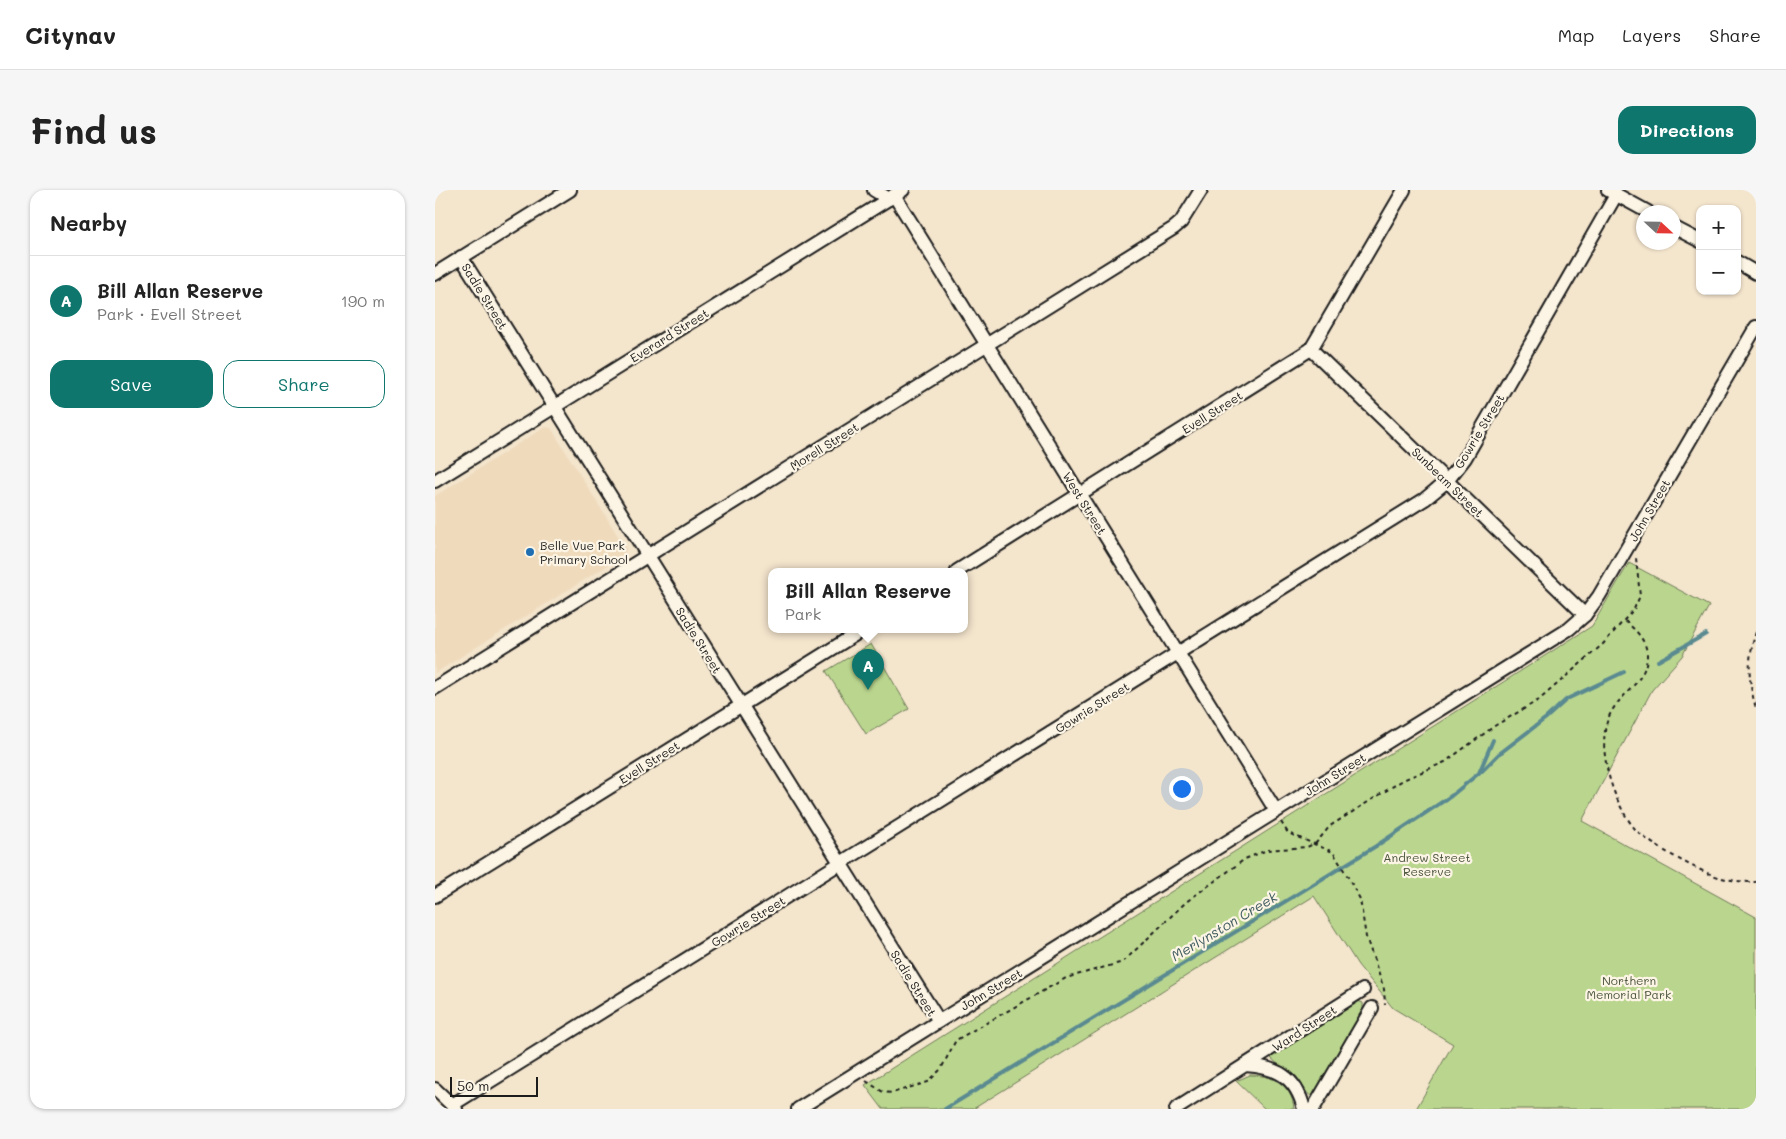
<!DOCTYPE html>
<meta charset="utf-8">
<style>
body{margin:0;font-family:Mali,sans-serif;background:#f6f6f6;color:#222}
.controls{position:absolute;right:15px;top:15px;display:grid;overflow:hidden;border-radius:10px;box-shadow:0 1px 4px #0004}
.controls button{width:45px;height:45px;display:grid;place-items:center;padding:0;border:0;border-bottom:1px solid #e0e0e0;background:#fff;color:#222;font:25px sans-serif}
.compass{position:absolute;left:1201px;top:15px;width:45px;height:45px;border-radius:50%;background:#fff;box-shadow:0 1px 4px #0004;rotate:112deg}
.scale{position:absolute;left:15px;bottom:12px;width:88px;box-sizing:border-box;padding-left:5px;border:2px solid #1c1c1c;border-top:0;font-size:14px;line-height:18px;white-space:nowrap;color:#1c1c1c;-webkit-text-stroke:4px #fcf5e5;paint-order:stroke}
.you{position:absolute;left:746px;top:598px;width:18px;height:18px;margin:-12px;border:4px solid #fff;border-radius:50%;background:#1a73e8;box-shadow:0 0 0 8px #1a73e833}
.badge{display:grid;place-items:center;width:32px;height:32px;border-radius:50%;background:#0f766e;color:#fff;font-size:16px;font-weight:700}
.pin{position:absolute;translate:-50% -41px;filter:drop-shadow(0 1px 2px #0008)}
.pin::after{content:'';position:absolute;top:26px;width:18px;height:15px;background:inherit;clip-path:polygon(0 0,100% 0,50% 100%)}
.popup{position:absolute;left:333px;top:378px;width:200px;height:65px;box-sizing:border-box;display:grid;place-content:center;border-radius:10px;background:#fff;filter:drop-shadow(0 1px 4px #0005);font-size:16px;white-space:nowrap;color:#767676}
.popup b{font-size:19px;color:#222}
.popup::after{content:'';position:absolute;left:50%;top:100%;margin-left:-10px;border:10px solid transparent;border-top-color:#fff}
.list{margin:0;padding:0;list-style:none}
h2{display:flex;justify-content:space-between;align-items:center;height:65px;margin:0;padding:0 20px;font-size:21px}
h2 small{font-size:16px;font-weight:400;color:#767676}
.list li{display:grid;grid-template-columns:32px 1fr auto;gap:15px;align-items:center;box-sizing:border-box;height:90px;padding:0 20px;border-top:1px solid #e0e0e0}
.list b{display:block;font-size:19px;white-space:nowrap}
.list p{margin:0;font-size:16px;white-space:nowrap;color:#767676}
.list em{font-size:16px;font-style:normal;color:#767676}
.actions{display:flex;gap:10px;padding:15px 20px}
.actions a{flex:1;padding:11px 0;border:1px solid #0f766e;border-radius:15px;text-align:center;font-size:18px;color:#0f766e}
.actions .main{background:#0f766e;color:#fff}
.map{position:relative;flex:none;width:1321px;height:919px;overflow:hidden;border-radius:15px}
header{display:flex;align-items:center;gap:30px;box-sizing:border-box;height:70px;padding:0 25px;background:#fff;border-bottom:1px solid #e0e0e0}
header strong{font-size:24px}
nav{display:flex;gap:28px;margin-inline-start:auto;font-size:18px}
.intro{display:flex;align-items:center;justify-content:space-between;box-sizing:border-box;height:120px;padding:0 30px}
h1{margin:0;font-size:35px}
.button{padding:12px 22px;border-radius:15px;background:#0f766e;color:#fff;font-size:18px;font-weight:700}
main{display:flex;gap:30px;padding:0 30px}
aside{flex:1;background:#fff;border-radius:15px;box-shadow:0 1px 4px #0004}
.map>svg:first-child{display:block}
.built{fill:#efdabc}
.green{fill:#bad68e;stroke:#6b7955}
.lines{fill:none;stroke-linecap:round;stroke-linejoin:round}
.stream{stroke:#5a8a91;stroke-width:4}
.minor-casing{stroke:#1c1c1c;stroke-width:16}
.path{stroke:#1c1c1c;stroke-width:2;stroke-dasharray:4 4;stroke-linecap:butt}
.minor{stroke:#fcf5e5;stroke-width:12}
.poi-dot{fill:#1f6fb2;stroke:#fcf5e5;stroke-width:2}
.labels{text-anchor:middle;dominant-baseline:central;stroke-width:4.5;stroke-linejoin:round;paint-order:stroke}
.street-label{font-size:12px;fill:#1c1c1c;stroke:#fcf5e5}
.poi-label{font-size:12px;fill:#1c1c1c;stroke:#fcf5e5;text-anchor:start}
.park-label{font-size:12px;fill:#4b543e;stroke:#fcf5e5}
.water-label{font-size:14px;font-style:italic;fill:#405c60;stroke:#fcf5e5}
</style>
<header>
<strong>Citynav</strong>
<nav><a>Map</a><a>Layers</a><a>Share</a></nav>
</header>
<div class="intro"><h1>Find us</h1><a class="button">Directions</a></div>
<main>
<aside>
<h2>Nearby<small></small></h2>
<ul class="list">
<li><span class="badge">A</span><div><b>Bill Allan Reserve</b><p>Park · Evell Street</p></div><em>190 m</em></li>
</ul>
<div class="actions"><a class="main">Save</a><a>Share</a></div>
</aside>
<div class="map">
<svg width="1321" height="919" viewBox="0 0 1321 919">
<rect width="100%" height="100%" fill="#f4e5cd"/>
<filter id="ink" filterUnits="userSpaceOnUse"><feTurbulence type="fractalNoise" baseFrequency=".02" numOctaves="2"/><feDisplacementMap in="SourceGraphic" scale="10" xChannelSelector="R" yChannelSelector="G"/><feConvolveMatrix kernelMatrix="1 2 1 2 8 2 1 2 1" color-interpolation-filters="sRGB"/></filter>
<g filter="url(#ink)">
<!-- built -->
<path class="built" d="M110 237 116 238 191 359 189 365 0 483V306Z"/>
<!-- green -->
<g class="green">
<path d="M1194 373 1274 416 1247 466 1217 500 1147 631 1321 727V919H981L1018 854 958 818 923 775 879 706 538 919H448L430 895 1157 436Z"/>
<path d="M436 454 474 519 431 544 391 481Z"/>
<path d="M923 811 928 813V822L882 903 877 907C869 902 866 891 859 884 852 878 842 875 836 868L838 863Z"/>
<path d="M815 885C837 885 857 894 859 919H830L801 891Z"/>
</g>
<g class="lines">
<!-- stream -->
<g class="stream">
<path d="M1223 471 1271 444"/>
<path d="M1047 581 1064 564 1111 528 1132 509 1189 482"/>
<path d="M510 919 941 656 1016 606 1044 583 1058 550"/>
</g>
<defs>
<g id="minor">
<path d="M439 0 454 9"/>
<path d="M1173 0 1213 22"/>
<path d="M459 5 841 621"/>
<path d="M1238 37 1265 51"/>
<path d="M26 67 504 831"/>
<path d="M1302 72 1321 83"/>
<path d="M0 84 135 0"/>
<path d="M876 159 1150 425"/>
<path d="M0 291 468 0"/>
<path d="M522 381 876 159 969 0"/>
<path d="M0 498 739 38 746 32 766 0"/>
<path d="M0 706 429 439"/>
<path d="M810 875C841 877 861 886 869 919"/>
<path d="M0 899 21 919"/>
<path d="M17 915 990 309 1012 291 1030 268 1181 5"/>
<path d="M363 919 1134 439 1150 425 1164 406 1321 137"/>
<path d="M741 919 928 800"/>
<path d="M878 919 937 818"/>
</g>
</defs>
<!-- minor casing -->
<use href="#minor" class="minor-casing"/>
<!-- path -->
<g class="path">
<path d="M1190 431C1200 439 1212 451 1212 465 1212 494 1182 504 1173 529 1161 561 1179 615 1201 640 1215 655 1266 683 1287 688 1298 691 1310 692 1321 692"/>
<path d="M1321 442C1312 470 1313 491 1321 518"/>
<path d="M846 632 853 643 898 662 913 687 925 709 931 747 949 799 950 815"/>
<path d="M431 891 448 902 457 903 493 892 506 879 521 850 631 788 688 772 751 712 810 669 832 660 872 657 881 653 895 636 968 590 1010 572 1061 535 1104 510 1168 454 1199 419 1205 406 1201 368"/>
</g>
<!-- minor -->
<use href="#minor" class="minor"/>
</g>
</g>
<!-- markers -->
<circle class="poi-dot" cx="95" cy="362" r="5"/>
<g class="labels">
<!-- street labels -->
<g class="street-label">
<text transform="translate(50 106) rotate(58)">Sadie Street</text>
<text transform="translate(234 145) rotate(-32)">Everard Street</text>
<text transform="translate(777 222) rotate(-32)">Evell Street</text>
<text transform="translate(1044 241) rotate(-59)">Gowrie Street</text>
<text transform="translate(389 256) rotate(-32)">Morell Street</text>
<text transform="translate(1013 292) rotate(44)">Sunbeam Street</text>
<text transform="translate(650 313) rotate(58)">West Street</text>
<text transform="translate(1214 320) rotate(-60)">John Street</text>
<text transform="translate(264 450) rotate(58)">Sadie Street</text>
<text transform="translate(657 517) rotate(-32)">Gowrie Street</text>
<text transform="translate(214 572) rotate(-32)">Evell Street</text>
<text transform="translate(900 584) rotate(-32)">John Street</text>
<text transform="translate(313 731) rotate(-32)">Gowrie Street</text>
<text transform="translate(479 793) rotate(58)">Sadie Street</text>
<text transform="translate(556 799) rotate(-31)">John Street</text>
<text transform="translate(869 838) rotate(-33)">Ward Street</text>
</g>
<!-- poi labels -->
<g class="poi-label">
<text x="105" y="355">Belle Vue Park<tspan x="105" dy="14">Primary School</tspan></text>
</g>
<!-- park labels -->
<g class="park-label">
<text x="992" y="667">Andrew Street<tspan x="992" dy="14">Reserve</tspan></text>
<text x="1194" y="790">Northern<tspan x="1194" dy="14">Memorial Park</tspan></text>
</g>
<!-- water labels -->
<g class="water-label">
<text transform="translate(789 736) rotate(-31)">Merlynston Creek</text>
</g>
</g>
</svg>
<div class="controls">
<button>+</button>
<button>−</button>
</div>
<svg class="compass" viewBox="-18 -18 36 36"><path d="M0-13l5 13h-10z" fill="#e53935"/><path d="M0 13l5-13h-10z" fill="#767676"/></svg>
<div class="scale">50 m</div>
<div class="you"></div>
<div class="pin badge" style="left:433px;top:500px">A</div>
<div class="popup"><b>Bill Allan Reserve</b>Park</div>
</div>
</main>
